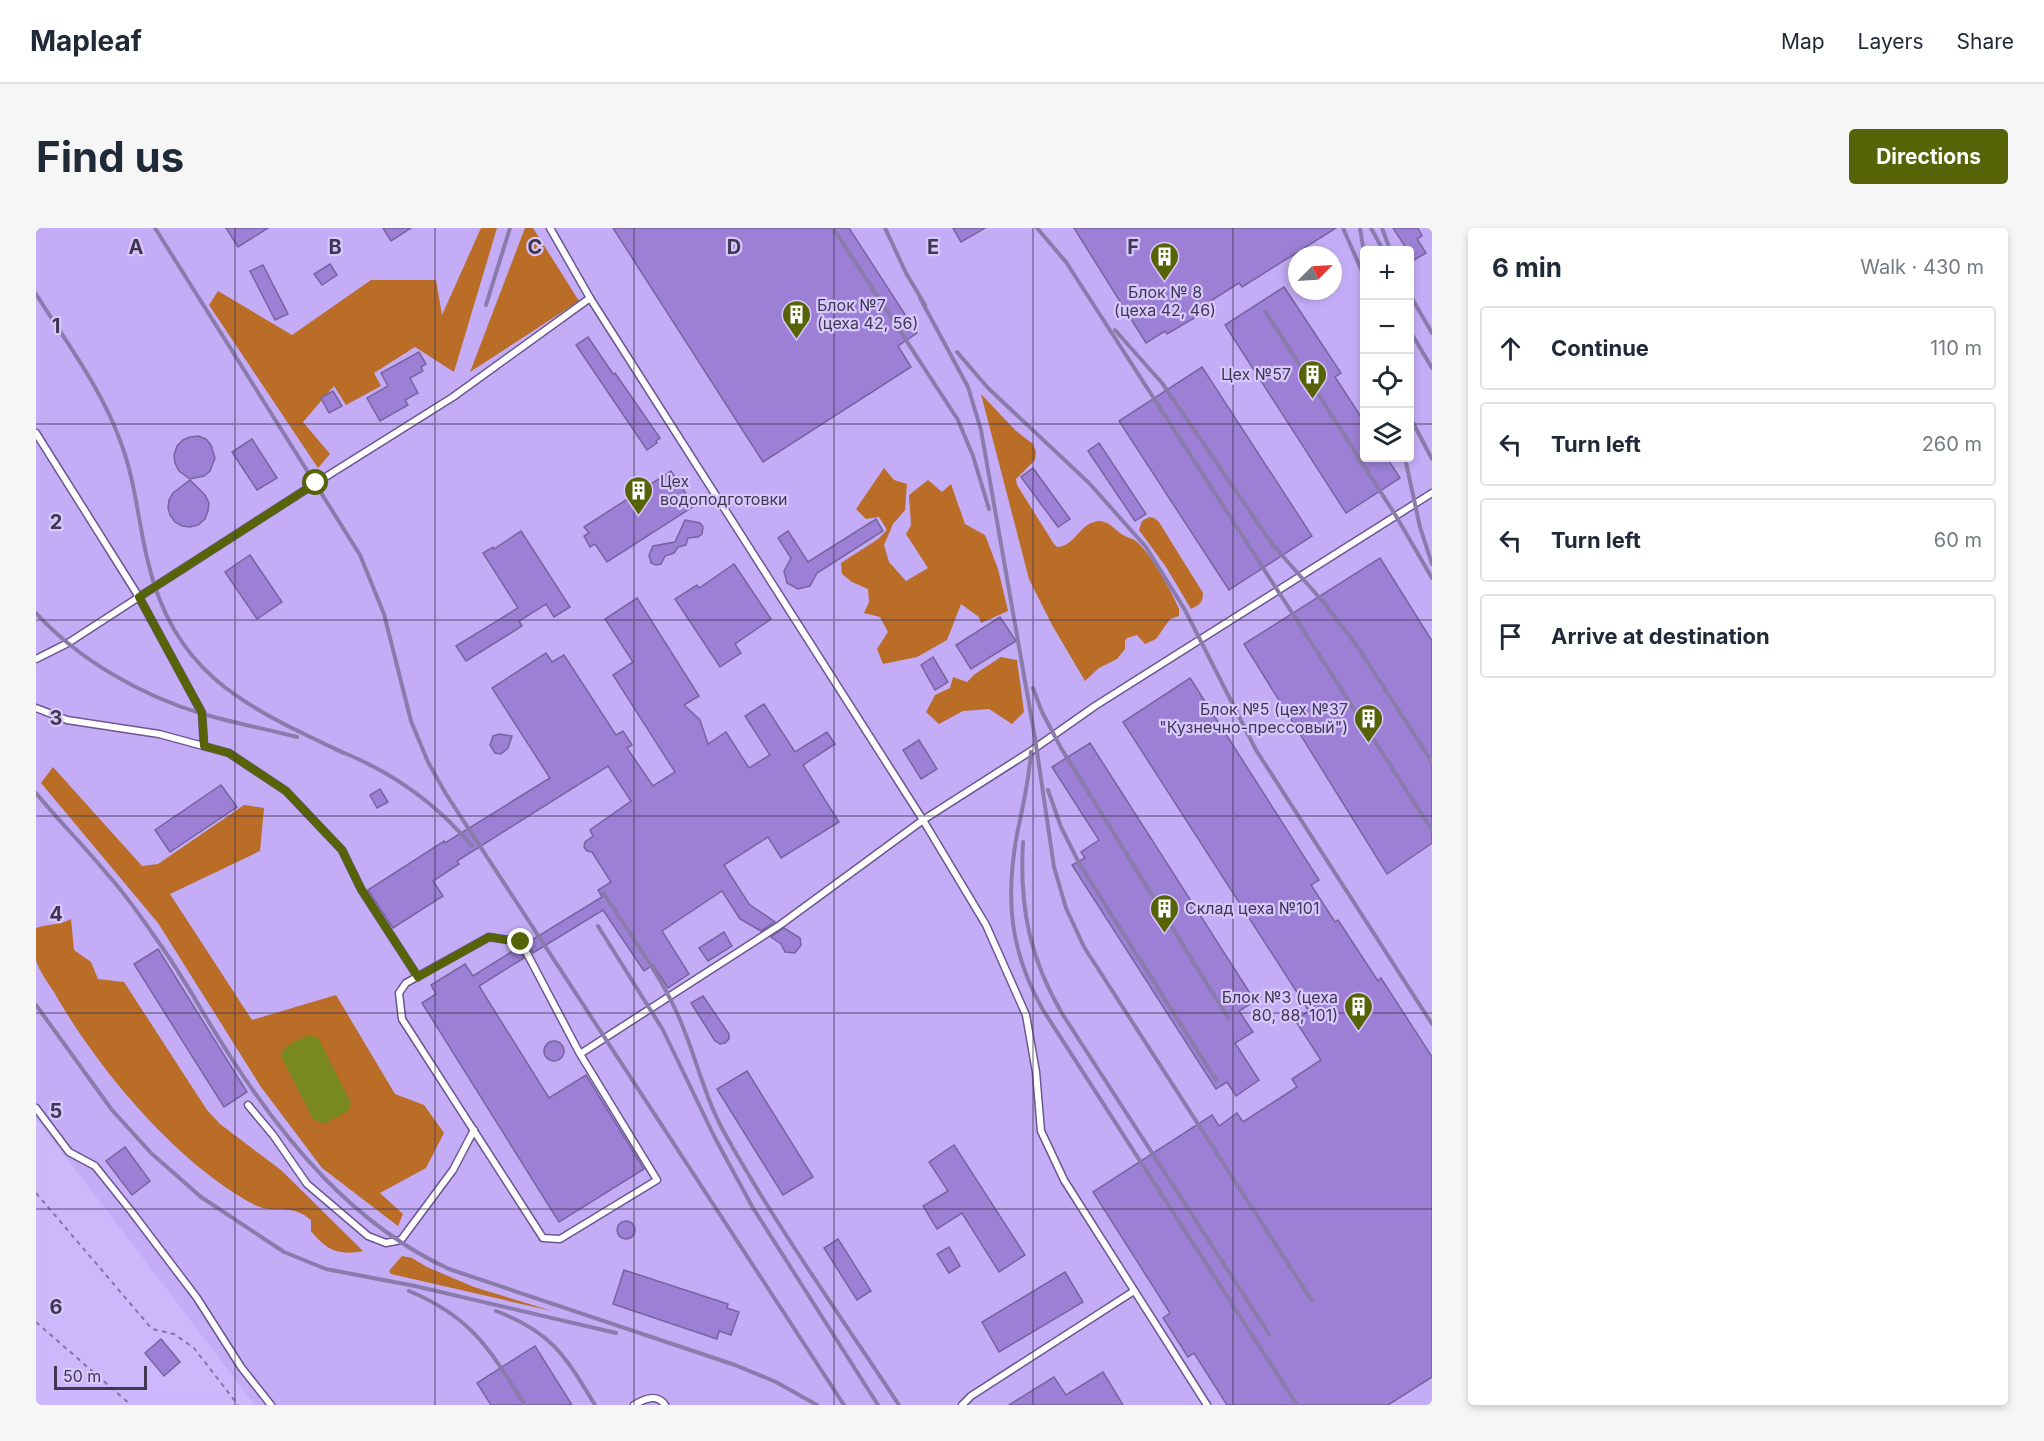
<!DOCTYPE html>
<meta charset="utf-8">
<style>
body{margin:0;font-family:Inter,sans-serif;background:#f6f6f7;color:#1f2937}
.controls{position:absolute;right:18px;top:18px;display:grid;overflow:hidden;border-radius:6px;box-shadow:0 3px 9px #0003}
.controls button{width:54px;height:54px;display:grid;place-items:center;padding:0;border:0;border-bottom:2px solid #e0e1e3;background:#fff;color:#1f2937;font:30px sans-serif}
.compass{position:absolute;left:1252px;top:18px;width:54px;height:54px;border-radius:50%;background:#fff;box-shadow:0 3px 9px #0003;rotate:66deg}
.scale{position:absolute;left:18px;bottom:15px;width:93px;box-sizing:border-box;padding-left:6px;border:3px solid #403752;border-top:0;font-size:16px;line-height:21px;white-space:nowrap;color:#403752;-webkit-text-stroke:4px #d8c8fe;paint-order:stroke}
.stop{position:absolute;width:18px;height:18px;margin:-14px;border:4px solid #566307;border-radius:50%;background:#fff}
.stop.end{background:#566307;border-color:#fff;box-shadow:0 2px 6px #0008}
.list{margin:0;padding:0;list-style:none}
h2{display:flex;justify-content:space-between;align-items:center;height:78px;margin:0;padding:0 24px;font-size:26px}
h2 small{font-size:20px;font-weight:400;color:#747a83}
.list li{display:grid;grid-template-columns:39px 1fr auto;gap:18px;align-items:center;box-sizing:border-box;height:84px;margin:0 12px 12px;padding:0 12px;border:2px solid #e0e1e3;border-radius:6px}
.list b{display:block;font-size:22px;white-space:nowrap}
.list em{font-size:20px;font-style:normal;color:#747a83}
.icon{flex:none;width:33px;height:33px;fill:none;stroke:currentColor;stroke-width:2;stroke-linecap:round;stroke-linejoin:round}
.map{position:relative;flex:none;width:1396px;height:1177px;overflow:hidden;border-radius:6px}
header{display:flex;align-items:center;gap:36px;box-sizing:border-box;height:84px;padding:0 30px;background:#fff;border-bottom:2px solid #e0e1e3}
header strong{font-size:28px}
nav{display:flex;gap:33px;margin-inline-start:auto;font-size:21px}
.intro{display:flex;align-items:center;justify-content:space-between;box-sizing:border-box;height:144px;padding:0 36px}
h1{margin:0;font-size:42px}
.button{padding:15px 27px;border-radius:6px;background:#566307;color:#fff;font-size:21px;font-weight:700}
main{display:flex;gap:36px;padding:0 36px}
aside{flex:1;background:#fff;border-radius:6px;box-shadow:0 3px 9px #0003}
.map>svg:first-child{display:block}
.built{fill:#c4adf6;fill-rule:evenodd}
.forest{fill:#b96d26}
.water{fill:#788920}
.building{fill:#9d80d5;stroke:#7763a0;stroke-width:1.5}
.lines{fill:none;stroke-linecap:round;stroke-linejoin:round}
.lane-casing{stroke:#6b5692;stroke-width:9}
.path{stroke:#8475a4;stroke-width:2;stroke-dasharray:4.5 4.5;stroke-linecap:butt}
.lane{stroke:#fff;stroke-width:6}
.rail{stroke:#8b7bac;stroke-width:4}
.route{stroke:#566307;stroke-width:8}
.grid{fill:none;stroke:#403752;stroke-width:1.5;stroke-opacity:0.55}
.labels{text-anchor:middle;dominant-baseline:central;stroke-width:4.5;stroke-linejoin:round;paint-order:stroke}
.poi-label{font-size:16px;fill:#403752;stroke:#d8c8fe;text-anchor:start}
.grid-label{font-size:20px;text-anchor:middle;font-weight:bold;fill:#403752;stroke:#d8c8fe;stroke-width:4.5;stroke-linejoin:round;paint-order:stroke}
</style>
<header>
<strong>Mapleaf</strong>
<nav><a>Map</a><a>Layers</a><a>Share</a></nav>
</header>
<div class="intro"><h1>Find us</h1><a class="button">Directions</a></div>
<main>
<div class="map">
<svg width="1396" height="1177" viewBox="0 0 1396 1177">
<rect width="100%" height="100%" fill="#cdb8fb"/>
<!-- built -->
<path class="built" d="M0 0H1396V1177H219L0 890ZM1328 22H1374V230H1328ZM1261 27H1297V63H1261Z"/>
<!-- forest -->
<g class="forest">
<path d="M445 0H461L418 144 379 119 338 145 345 158 310 177 298 158 267 194 294 226 282 240 173 77 182 63 256 107 335 52H400L406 87Z"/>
<path d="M489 0H497L543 73 434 144Z"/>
<path d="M945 166 980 203 997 216 1000 224 999 232 980 251 981 257 1018 316 1021 319C1036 319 1042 301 1055 295 1070 288 1076 300 1087 307 1091 310 1096 310 1100 313 1114 324 1136 364 1143 381V388L1134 391 1120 411 1109 416 1101 407 1091 410 1089 413V421L1081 431 1063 440 1049 453 1016 397 993 351Z"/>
<path d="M848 240 858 252 871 256 869 282 857 296 848 317 853 334 870 353 892 340 870 306 875 297 873 267 892 252 906 264 915 256 929 296 949 307 962 341 972 383 945 395 943 389 925 376 911 412 881 429 847 436 841 421 852 404 844 389 828 385 833 374 832 361 816 354 806 346 805 335 842 311 851 302 843 289 830 291 820 281Z"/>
<path d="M1113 289 1118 290 1123 294 1167 365C1167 375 1163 377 1155 381L1130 339 1103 302 1106 293Z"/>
<path d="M965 429 981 432 988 484 976 496 953 481 927 483 903 496 890 484 899 467 914 460 917 449 931 454 939 446Z"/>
<path d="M17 539 106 638 122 636 208 577 228 580 224 623 134 666 216 792 300 767 359 866 388 877 408 905 390 940 344 965 367 986 362 998 286 940 225 859 122 695 5 555Z"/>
<path d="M35 691 38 722 55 734 62 751 88 754 171 882 184 896 245 942 327 1023C303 1028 290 1022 275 1003V992C254 974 239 987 219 977 141 936 61 840 18 764 12 755 3 743 0 732 0 723 0 710 0 700 12 696 24 697 35 691Z"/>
<path d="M366 1028 376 1030 391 1039 438 1059 516 1083 355 1046 353 1043Z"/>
</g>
<!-- water -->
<path class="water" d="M273 807 282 810 315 875 312 883 288 896 277 891 245 828C247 816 263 812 273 807Z"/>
<!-- building -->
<g class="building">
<path d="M190 0H232L202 19Z"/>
<path d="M347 0H375L355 13Z"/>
<path d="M577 0H813L881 105 862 118 875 139 727 234Z"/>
<path d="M917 0H949L925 14Z"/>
<path d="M1038 0H1300L1206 59 1203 55 1157 84 1160 89 1131 106 1129 103 1110 115Z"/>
<path d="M1357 0H1382L1386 8 1381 11 1390 25 1378 32Z"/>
<path d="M294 36 301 47 286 57 278 46Z"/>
<path d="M227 37 252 86 239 92 214 43Z"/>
<path d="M1248 59 1305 145 1299 149 1329 195V230H1351L1364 250 1310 285 1189 97Z"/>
<path d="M552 109 577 146 579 145 624 210 620 213 621 215 611 222 540 117Z"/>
<path d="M383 124 390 136 385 139 387 143 374 150 382 165 369 172 372 177 344 193 331 170 352 158 345 145Z"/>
<path d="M1166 139 1276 308 1193 362 1083 193Z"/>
<path d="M297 163 306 178 293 185 285 170Z"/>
<path d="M162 208 170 211 175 217 179 230 174 243 168 248 154 251 143 243 139 235 138 227 141 218 147 212 154 209Z"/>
<path d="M216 211 241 250 221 262 196 224Z"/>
<path d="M1063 215 1110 286 1099 293 1052 223Z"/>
<path d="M997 240 1034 291 1022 299 985 249Z"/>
<path d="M635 243 658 278 571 334 559 316 554 319 548 308 553 305 548 299Z"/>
<path d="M154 252 169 267 173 275 172 283 169 291 162 297 154 299 146 298 139 294 134 287 132 280 133 272 137 265Z"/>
<path d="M840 291 847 303 781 345 774 358 762 361 751 355 748 343 755 330 742 310 752 303 772 334Z"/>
<path d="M649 292 664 295 667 299 666 306 662 309 652 310 650 317 642 319 638 325 629 328 625 336 620 337 615 335 613 327 617 318 639 314Z"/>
<path d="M485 303 534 379 518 389 510 376 483 393 486 398 430 433 420 418 482 380 447 325 457 319 458 321Z"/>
<path d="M214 327 246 374 221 391 189 344Z"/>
<path d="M1344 330 1396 413V615L1351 646 1208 416Z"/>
<path d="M698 336 735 391 699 416 705 425 684 439 639 371 661 357 663 360Z"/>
<path d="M601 370 663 468 648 477 664 492 672 516 690 504 713 540 734 527 709 488 728 476 759 524 791 504 799 516 767 537 803 594 745 630 732 609 688 637 713 676 739 694 725 703 704 691 686 663 626 703 653 746 632 760 617 737 608 743 567 682 497 725 491 715 566 669 562 662 575 654 556 624 551 623 548 619 549 614 557 608 554 602 595 573 572 538 421 633 423 636 397 653 407 668 357 700 332 662 408 613 409 615 514 550 456 460 510 425 516 434 528 427 580 507 587 503 596 517 591 520 617 558 639 544 577 447 597 434 569 391Z"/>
<path d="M964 389 980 413 935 441 920 417Z"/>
<path d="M897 429 912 454 899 462 885 437Z"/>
<path d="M1154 450 1283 652 1275 657 1299 694 1302 692 1342 753 1345 750 1396 829V1149L1352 1177H1191L1158 1125 1152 1129 1127 1090 1134 1085 1057 964 1176 887 1183 898 1201 885 1207 894 1261 859 1256 851 1285 832 1259 792 1273 783 1087 494Z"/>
<path d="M463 506 476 508 472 520 465 526 459 525 454 517 457 508Z"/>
<path d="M883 512 901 541 885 551 867 522Z"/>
<path d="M1054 515 1219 773 1203 783 1217 804 1199 815 1223 852 1200 868 1191 854 1180 861 1036 637 1049 630 1045 624 1063 612 1016 539Z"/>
<path d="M185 557 201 579 134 624 119 602Z"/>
<path d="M344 561 352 574 341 580 334 567Z"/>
<path d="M748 700 764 710 765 717 759 725 749 724 745 716 735 709Z"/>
<path d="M688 704 696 718 672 733 663 720Z"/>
<path d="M482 720 488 730 443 758 513 870 550 847 608 941 523 994 386 775 400 766 395 757 429 736 437 748Z"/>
<path d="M122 721 211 864 188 879 98 736Z"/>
<path d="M667 768 693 806V811L689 815 684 816 679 813 655 775Z"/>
<circle cx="518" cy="823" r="10"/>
<path d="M711 843 777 949 747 967 681 861Z"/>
<path d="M918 917 989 1027 963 1044 926 985 901 1001 887 978 912 963 893 934Z"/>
<path d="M89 919 114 953 96 967 70 933Z"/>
<circle cx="590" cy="1002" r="9"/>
<path d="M802 1011 835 1063 821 1072 788 1020Z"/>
<path d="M913 1019 924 1038 913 1045 901 1026Z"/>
<path d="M588 1042 692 1076 691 1080 703 1084 695 1107 683 1103 681 1111 577 1076Z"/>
<path d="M1029 1044 1047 1074 963 1124 946 1094Z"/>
<path d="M125 1111 144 1134 128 1148 109 1125Z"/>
<path d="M499 1118 536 1177H455L441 1155Z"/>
<path d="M1067 1144 1087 1177H973L1018 1149 1030 1167Z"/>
</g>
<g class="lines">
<defs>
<g id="lane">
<path d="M514 0 554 70 887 592 950 697 990 787 1000 844 1005 903 1028 952 1171 1177"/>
<path d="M0 205 103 369 280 255 417 169 554 70"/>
<path d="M0 431 32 415 103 369 166 485 168 518"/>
<path d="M0 480 31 492 123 506 193 525 250 563 306 622 325 661 382 749"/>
<path d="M544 826 485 714 453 709 370 755 363 765 366 791 507 1010 524 1011 621 952 544 826 744 697 887 592 995 523 1059 478 1396 265"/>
<path d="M212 877 237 907 271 956 332 1008 350 1015 365 1012 417 942 438 902"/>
<path d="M0 880 33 924 59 938 95 983 161 1070 205 1139 235 1177"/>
<path d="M598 1177C608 1171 621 1165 629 1177"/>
<path d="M926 1177 935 1168 1098 1063"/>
</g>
</defs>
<!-- lane casing -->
<use href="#lane" class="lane-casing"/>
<!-- path -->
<g class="path">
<path d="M0 965 116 1101 138 1106 158 1120 202 1177"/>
<path d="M0 1094 95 1177"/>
</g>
<!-- lane -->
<use href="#lane" class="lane"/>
<!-- rail -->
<g class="rail">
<path d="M119 0 324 327 348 386 375 493 392 534 410 566 808 1177"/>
<path d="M797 0 922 192 937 228 953 281"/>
<path d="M849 0 870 45 889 77"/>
<path d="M1001 0 1030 34 1396 602"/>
<path d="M1307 0 1328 48"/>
<path d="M1324 0 1328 25"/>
<path d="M1335 0 1347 22"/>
<path d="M1346 0 1354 22"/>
<path d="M0 66C30 114 66 161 85 215 99 252 102 292 111 330 138 448 209 478 308 525"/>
<path d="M1374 67 1396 105"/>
<path d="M884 70 932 159 945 202 999 510 1018 639 1030 680 1048 719 1276 1073"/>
<path d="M450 77 474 0"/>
<path d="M1229 83 1360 288 1396 350"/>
<path d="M1079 102 1126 155 1236 316 1289 376 1321 418 1396 534"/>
<path d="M1374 103 1396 140"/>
<path d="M921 124 952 160 1053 255 1110 319 1149 382 1220 522 1396 796"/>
<path d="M1374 189 1396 231"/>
<path d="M1369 230 1384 299 1396 336"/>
<path d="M0 385C43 432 106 468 167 486 198 495 230 501 261 509"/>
<path d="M997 460 1006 484 1025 520 1192 790"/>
<path d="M301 522C355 543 399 574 436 618"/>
<path d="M995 524C993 552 987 579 981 606 969 672 974 723 1007 782L1261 1177"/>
<path d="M1012 562 1025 599 1044 637 1180 852"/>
<path d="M0 565C23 593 49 619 72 647 90 667 106 690 121 712 148 749 169 790 194 828 249 914 318 997 413 1041L699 1137 740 1154 781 1177"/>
<path d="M987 614C983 678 994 732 1027 787L1233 1106"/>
<path d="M567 664C592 704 622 743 641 785 659 824 667 866 688 904 740 998 804 1087 863 1177"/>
<path d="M562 698 627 802 679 910 717 980 842 1177"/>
<path d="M0 777 76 882 115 925 165 969 248 1024 290 1041 379 1058 580 1105"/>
<path d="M373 1063C436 1089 454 1122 489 1177"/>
<path d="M460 1083C516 1104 529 1128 559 1177"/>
</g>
</g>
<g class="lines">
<!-- route -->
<path class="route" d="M280 255 103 369 166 485 168 518 193 525 250 563 306 622 325 661 382 749 453 709 485 714"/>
</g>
<!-- grid -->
<path class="grid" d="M199 0V1177M399 0V1177M598 0V1177M798 0V1177M997 0V1177M1197 0V1177M0 196H1328M1374 196H1396M0 392H1396M0 588H1396M0 785H1396M0 981H1396"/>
<!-- icons -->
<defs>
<symbol id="building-pin" viewBox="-11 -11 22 30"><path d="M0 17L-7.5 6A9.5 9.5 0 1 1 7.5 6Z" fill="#566307" stroke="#d8c8fe"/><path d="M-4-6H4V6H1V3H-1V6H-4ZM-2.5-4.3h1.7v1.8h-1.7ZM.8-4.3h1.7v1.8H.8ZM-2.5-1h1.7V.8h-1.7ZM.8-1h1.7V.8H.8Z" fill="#fff"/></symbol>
</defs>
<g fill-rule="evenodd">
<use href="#building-pin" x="1112" y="12" width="33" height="45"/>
<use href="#building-pin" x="744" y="70" width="33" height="45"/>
<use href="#building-pin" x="1260" y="130" width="33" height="45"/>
<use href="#building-pin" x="586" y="246" width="33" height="45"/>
<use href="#building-pin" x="1316" y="474" width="33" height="45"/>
<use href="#building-pin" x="1112" y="664" width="33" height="45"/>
<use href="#building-pin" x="1306" y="762" width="33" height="45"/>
</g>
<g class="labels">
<!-- poi labels -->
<g class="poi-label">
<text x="1129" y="64" text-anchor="middle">Блок № 8<tspan x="1129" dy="18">(цеха 42, 46)</tspan></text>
<text x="781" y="77">Блок №7<tspan x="781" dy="18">(цеха 42, 56)</tspan></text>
<text x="1255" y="146" text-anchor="end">Цех №57</text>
<text x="624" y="253">Цех<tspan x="624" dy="18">водоподготовки</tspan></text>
<text x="1312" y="481" text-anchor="end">Блок №5 (цех №37<tspan x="1312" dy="18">"Кузнечно-прессовый")</tspan></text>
<text x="1149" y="680">Склад цеха №101</text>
<text x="1302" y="769" text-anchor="end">Блок №3 (цеха<tspan x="1302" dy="18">80, 88, 101)</tspan></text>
</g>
</g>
<g class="grid-label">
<text x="100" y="26">A</text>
<text x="299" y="26">B</text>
<text x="499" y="26">C</text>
<text x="698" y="26">D</text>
<text x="897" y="26">E</text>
<text x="1097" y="26">F</text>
<text x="20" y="105">1</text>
<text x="20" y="301">2</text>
<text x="20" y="497">3</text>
<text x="20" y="693">4</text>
<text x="20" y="890">5</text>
<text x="20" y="1086">6</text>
</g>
</svg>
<div class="controls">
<button>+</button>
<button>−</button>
<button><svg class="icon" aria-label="locate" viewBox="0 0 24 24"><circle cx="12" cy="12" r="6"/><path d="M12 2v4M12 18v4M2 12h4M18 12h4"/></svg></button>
<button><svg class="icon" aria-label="layers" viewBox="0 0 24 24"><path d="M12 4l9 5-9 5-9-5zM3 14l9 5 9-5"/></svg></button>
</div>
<svg class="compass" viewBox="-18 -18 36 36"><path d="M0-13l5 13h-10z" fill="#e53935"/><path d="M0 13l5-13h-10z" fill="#747a83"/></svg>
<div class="scale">50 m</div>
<div class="stop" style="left:280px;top:255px"></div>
<div class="stop end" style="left:485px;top:714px"></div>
</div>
<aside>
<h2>6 min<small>Walk · 430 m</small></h2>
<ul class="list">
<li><svg class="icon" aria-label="ahead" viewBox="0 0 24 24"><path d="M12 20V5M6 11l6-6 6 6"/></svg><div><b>Continue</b></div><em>110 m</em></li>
<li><svg class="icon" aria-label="left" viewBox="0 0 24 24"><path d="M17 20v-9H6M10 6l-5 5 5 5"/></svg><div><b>Turn left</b></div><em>260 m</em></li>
<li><svg class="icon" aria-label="left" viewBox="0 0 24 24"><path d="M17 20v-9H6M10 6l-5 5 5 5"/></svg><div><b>Turn left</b></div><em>60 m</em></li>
<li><svg class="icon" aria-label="arrive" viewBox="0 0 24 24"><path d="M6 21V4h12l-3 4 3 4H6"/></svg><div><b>Arrive at destination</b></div></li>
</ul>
</aside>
</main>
